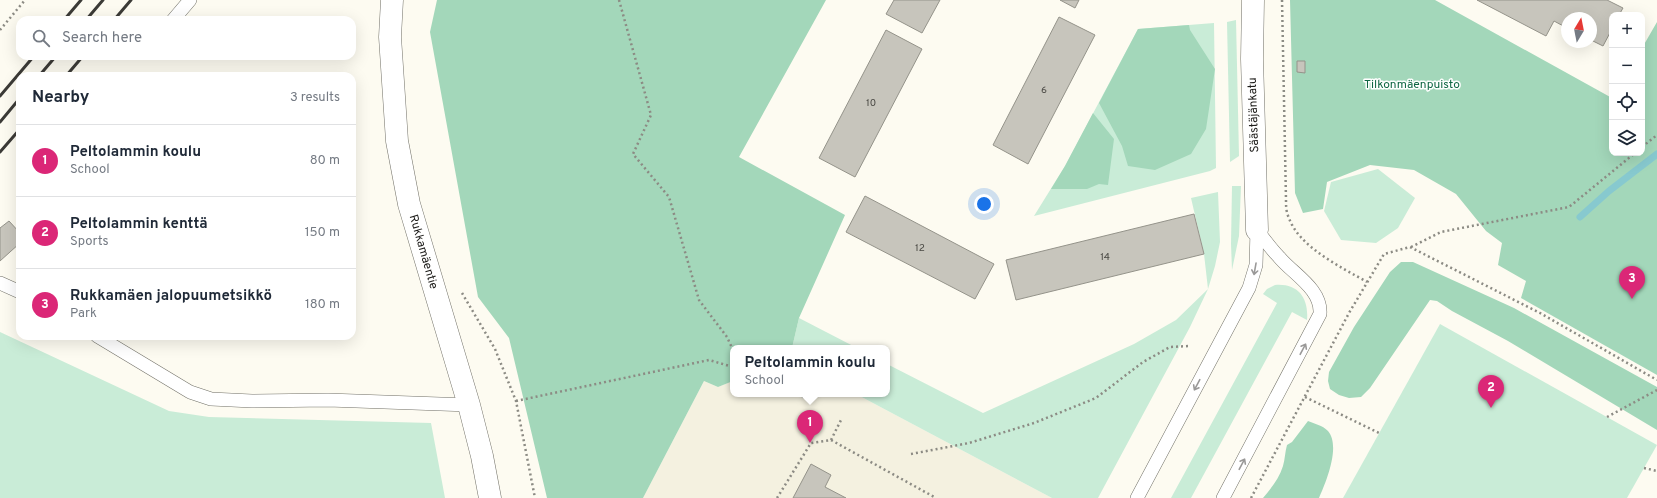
<!DOCTYPE html>
<meta charset="utf-8">
<style>
body{margin:0;font-family:Overpass,sans-serif;background:#f6f6f7;color:#1f2937}
.controls{position:absolute;right:12px;top:12px;display:grid;overflow:hidden;border-radius:8px;box-shadow:0 4px 16px #0002}
.controls button{width:36px;height:36px;display:grid;place-items:center;padding:0;border:0;border-bottom:1px solid #e0e1e3;background:#fff;color:#1f2937;font:20px sans-serif}
.compass{position:absolute;left:1561px;top:12px;width:36px;height:36px;border-radius:50%;background:#fff;box-shadow:0 4px 16px #0002;rotate:10deg}
.you{position:absolute;left:984px;top:204px;width:14px;height:14px;margin:-10px;border:3px solid #fff;border-radius:50%;background:#1a73e8;box-shadow:0 0 0 6px #1a73e833}
.badge{display:grid;place-items:center;width:26px;height:26px;border-radius:50%;background:#db2777;color:#fff;font-size:13px;font-weight:700}
.pin{position:absolute;translate:-50% -33px;filter:drop-shadow(0 1px 2px #0008)}
.pin::after{content:'';position:absolute;top:21px;width:14px;height:12px;background:inherit;clip-path:polygon(0 0,100% 0,50% 100%)}
.popup{position:absolute;left:730px;top:345px;width:160px;height:52px;box-sizing:border-box;display:grid;place-content:center;border-radius:8px;background:#fff;filter:drop-shadow(0 1px 3px #0005);font-size:13px;white-space:nowrap;color:#747a83}
.popup b{font-size:15px;color:#1f2937}
.popup::after{content:'';position:absolute;left:50%;top:100%;margin-left:-8px;border:8px solid transparent;border-top-color:#fff}
.list{margin:0;padding:0;list-style:none}
h2{display:flex;justify-content:space-between;align-items:center;height:52px;margin:0;padding:0 16px;font-size:17px}
h2 small{font-size:13px;font-weight:400;color:#747a83}
.list li{display:grid;grid-template-columns:26px 1fr auto;gap:12px;align-items:center;box-sizing:border-box;height:72px;padding:0 16px;border-top:1px solid #e0e1e3}
.list b{display:block;font-size:15px;white-space:nowrap}
.list p{margin:0;font-size:13px;white-space:nowrap;color:#747a83}
.list em{font-size:13px;font-style:normal;color:#747a83}
.icon{flex:none;width:22px;height:22px;fill:none;stroke:currentColor;stroke-width:2;stroke-linecap:round;stroke-linejoin:round}
.map{position:relative;flex:none;width:1657px;height:498px;overflow:hidden}
.search{position:absolute;background:#fff;box-shadow:0 4px 16px #0002;left:16px;top:16px;width:340px;height:44px;display:flex;align-items:center;gap:10px;box-sizing:border-box;padding:0 14px;border-radius:12px;color:#747a83;font-size:15px}
.panel{position:absolute;background:#fff;box-shadow:0 4px 16px #0002;left:16px;top:72px;width:340px;height:268px;border-radius:12px}
.map>svg:first-child{display:block}
.built{fill:#f4f1e0}
.green{fill:#c9ecd7}
.forest{fill:#a3d7ba}
.lines{fill:none;stroke-linecap:round;stroke-linejoin:round}
.stream{stroke:#87c9cf;stroke-width:7}
.building{fill:#c7c5bc;stroke:#94938a}
.lane-casing{stroke:#727168;stroke-width:14}
.street-casing{stroke:#727168;stroke-width:23}
.secondary-casing{stroke:#727168;stroke-width:23}
.path{stroke:#8c8b84;stroke-width:2.5;stroke-dasharray:2 3;stroke-linecap:butt}
.lane{stroke:#fff;stroke-width:13}
.street{stroke:#fff;stroke-width:22}
.secondary{stroke:#fff;stroke-width:22}
.rail{stroke:#3c3b37;stroke-width:3}
.oneway{stroke:#9a9998}
.labels{text-anchor:middle;dominant-baseline:central;stroke-width:3;stroke-linejoin:round;paint-order:stroke}
.number-label{font-size:10px;fill:#484742}
.park-label{font-size:12px;fill:#0f6743;stroke:#fff}
.street-label{font-size:12px;fill:#1e1d1a;stroke:#fff}
</style>
<div class="map">
<svg width="1657" height="498" viewBox="0 0 1657 498">
<rect width="100%" height="100%" fill="#fdfbf1"/>
<!-- built -->
<path class="built" d="M704 381 718 387 733 381V394H856L1052 498H643Z"/>
<!-- green -->
<g class="green">
<path d="M1236 20 1239 156 1230 162 1227 22Z"/>
<path d="M1214 23 1216 168 1210 171 1034 216 1065 166 1138 29Z"/>
<path d="M1378 169 1415 198 1398 228 1376 243 1341 240 1324 211 1331 182Z"/>
<path d="M1232 186H1241L1239 236 1232 270 1231 244Z"/>
<path d="M1218 192 1220 242 1215 266 1208 289 1190 327 1098 498H1052L856 394H887V364L983 413 1134 344 1176 320 1208 289 1204 254 1191 198Z"/>
<path d="M1275 285C1298 283 1309 298 1307 320L1292 312 1191 498H1171L1277 303 1263 294 1267 289Z"/>
<path d="M799 318 857 348H792Z"/>
<path d="M1440 324 1657 445 1627 498H1343Z"/>
<path d="M0 332 169 411 209 417 431 423 445 498H0Z"/>
</g>
<!-- forest -->
<g class="forest">
<path d="M437 0H826L739 157 845 215 799 318 792 348H733V381L718 387 704 381 643 498H547L509 338 478 297 430 32Z"/>
<path d="M1290 0H1435L1612 98V153H1642V48L1657 22V375L1521 298 1526 281 1498 265 1502 243 1486 231 1456 194 1414 170 1370 165 1327 182 1323 209 1303 213 1295 193Z"/>
<path d="M1189 25 1190 30 1215 69 1206 129 1191 154 1155 170 1128 166 1122 146 1099 103 1138 29Z"/>
<path d="M1093 113 1114 139 1108 185 1099 184 1087 189H1051L1065 166Z"/>
<path d="M1401 262H1413L1514 308 1657 387V430L1508 341 1452 311 1437 301 1430 300 1370 388 1361 397 1349 398 1339 395 1330 389 1328 381 1329 372 1354 327 1390 272Z"/>
<path d="M1308 421C1315 424 1322 425 1328 431 1341 446 1326 482 1319 498H1263C1271 488 1279 479 1283 466 1285 459 1285 452 1287 445L1292 442Z"/>
</g>
<g class="lines">
<!-- stream -->
<path class="stream" d="M1580 217 1609 191 1657 154"/>
</g>
<!-- building -->
<g class="building">
<path d="M894 0H940L922 33 886 14Z"/>
<path d="M1060 0H1079L1075 8Z"/>
<path d="M1477 0H1607L1623 8 1619 15H1612V29L1603 46 1591 40V18H1567V28L1554 21 1546 36Z"/>
<path d="M1059 17 1095 35 1028 164 993 145Z"/>
<path d="M886 30 922 49 855 177 819 158Z"/>
<path d="M1297 61H1305V73L1297 72Z"/>
<path d="M865 196 994 264 975 299 846 232Z"/>
<path d="M1194 214 1204 254 1016 300 1006 260Z"/>
<path d="M9 221 20 233V243L0 261V228Z"/>
<path d="M811 464 831 475 825 487 846 498H793Z"/>
</g>
<g class="lines">
<defs>
<g id="lane">
<path d="M173 20 190 0"/>
<path d="M0 283 20 292"/>
<path d="M97 336 190 392 211 399 252 401 328 400 469 405"/>
<path d="M1137 498 1249 288 1256 265 1257 230"/>
<path d="M1223 498 1320 314C1322 289 1293 274 1279 257 1271 249 1264 239 1257 230"/>
</g>
<path id="street" d="M1253 0 1252 59 1257 230"/>
<path id="secondary" d="M392 0 390 37 397 141 409 204 469 405 482 456 490 498"/>
</defs>
<!-- lane casing -->
<use href="#lane" class="lane-casing"/>
<!-- street casing -->
<use href="#street" class="street-casing"/>
<!-- secondary casing -->
<use href="#secondary" class="secondary-casing"/>
<!-- path -->
<g class="path">
<path d="M619 0 651 115 633 154 669 197 699 300 727 337 733 350"/>
<path d="M1282 0 1286 200C1286 206 1286 212 1289 218 1299 247 1341 267 1367 282"/>
<path d="M0 30 25 0"/>
<path d="M1642 147 1657 135"/>
<path d="M1411 247 1441 232 1569 207 1635 153"/>
<path d="M462 293 495 349 516 401 535 498"/>
<path d="M798 394 812 402"/>
<path d="M1305 397 1379 433"/>
<path d="M516 401 709 360 733 367"/>
<path d="M1607 417 1657 390"/>
<path d="M831 440 842 418"/>
<path d="M911 454 969 443 1034 423 1096 398 1143 362 1170 347 1189 346"/>
<path d="M1644 468 1657 471"/>
<path d="M777 498 811 443 831 440 936 498"/>
<path d="M1251 498 1349 313 1384 254 1410 247 1540 313 1657 380"/>
</g>
<!-- lane -->
<use href="#lane" class="lane"/>
<!-- street -->
<use href="#street" class="street"/>
<!-- secondary -->
<use href="#secondary" class="secondary"/>
<!-- rail -->
<g class="rail">
<path d="M64 20 81 0"/>
<path d="M86 20 103 0"/>
<path d="M114 20 131 0"/>
<path d="M39 76 56 56"/>
<path d="M66 76 83 56"/>
<path d="M0 96 34 56"/>
<path d="M0 122 20 98"/>
<path d="M0 152 20 129"/>
</g>
</g>
<!-- one-way arrows -->
<defs><path id="oneway-shaft" d="M-6 0H5M1.5-3L5.5 0L1.5 3" fill="none" stroke-width="1.6" stroke-linecap="round" stroke-linejoin="round"/></defs>
<g class="oneway">
<use href="#oneway-shaft" transform="translate(1255 269) rotate(100)"/>
<use href="#oneway-shaft" transform="translate(1303 349) rotate(-62)"/>
<use href="#oneway-shaft" transform="translate(1197 385) rotate(118)"/>
<use href="#oneway-shaft" transform="translate(1242 464) rotate(-62)"/>
</g>
<g class="labels">
<!-- number labels -->
<g class="number-label">
<text x="1044" y="90">6</text>
<text x="871" y="103">10</text>
<text x="920" y="248">12</text>
<text x="1105" y="257">14</text>
</g>
<!-- park labels -->
<g class="park-label">
<text x="1412" y="85">Tilkonmäenpuisto</text>
</g>
<!-- street labels -->
<g class="street-label">
<text transform="translate(1254 115) rotate(-92)">Säästäjänkatu</text>
<text transform="translate(423 252) rotate(74)">Rukkamäentie</text>
</g>
</g>
</svg>
<div class="controls">
<button>+</button>
<button>−</button>
<button><svg class="icon" aria-label="locate" viewBox="0 0 24 24"><circle cx="12" cy="12" r="6"/><path d="M12 2v4M12 18v4M2 12h4M18 12h4"/></svg></button>
<button><svg class="icon" aria-label="layers" viewBox="0 0 24 24"><path d="M12 4l9 5-9 5-9-5zM3 14l9 5 9-5"/></svg></button>
</div>
<svg class="compass" viewBox="-18 -18 36 36"><path d="M0-13l5 13h-10z" fill="#e53935"/><path d="M0 13l5-13h-10z" fill="#747a83"/></svg>
<div class="you"></div>
<div class="pin badge" style="left:810px;top:443px">1</div>
<div class="popup"><b>Peltolammin koulu</b>School</div>
<div class="pin badge" style="left:1491px;top:408px">2</div>
<div class="pin badge" style="left:1632px;top:299px">3</div>
<div class="search"><svg class="icon" aria-label="search" viewBox="0 0 24 24"><circle cx="10" cy="10" r="6"/><path d="M15 15l6 6"/></svg>Search here</div>
<section class="panel">
<h2>Nearby<small>3 results</small></h2>
<ul class="list">
<li><span class="badge">1</span><div><b>Peltolammin koulu</b><p>School</p></div><em>80 m</em></li>
<li><span class="badge">2</span><div><b>Peltolammin kenttä</b><p>Sports</p></div><em>150 m</em></li>
<li><span class="badge">3</span><div><b>Rukkamäen jalopuumetsikkö</b><p>Park</p></div><em>180 m</em></li>
</ul>
</section>
</div>
